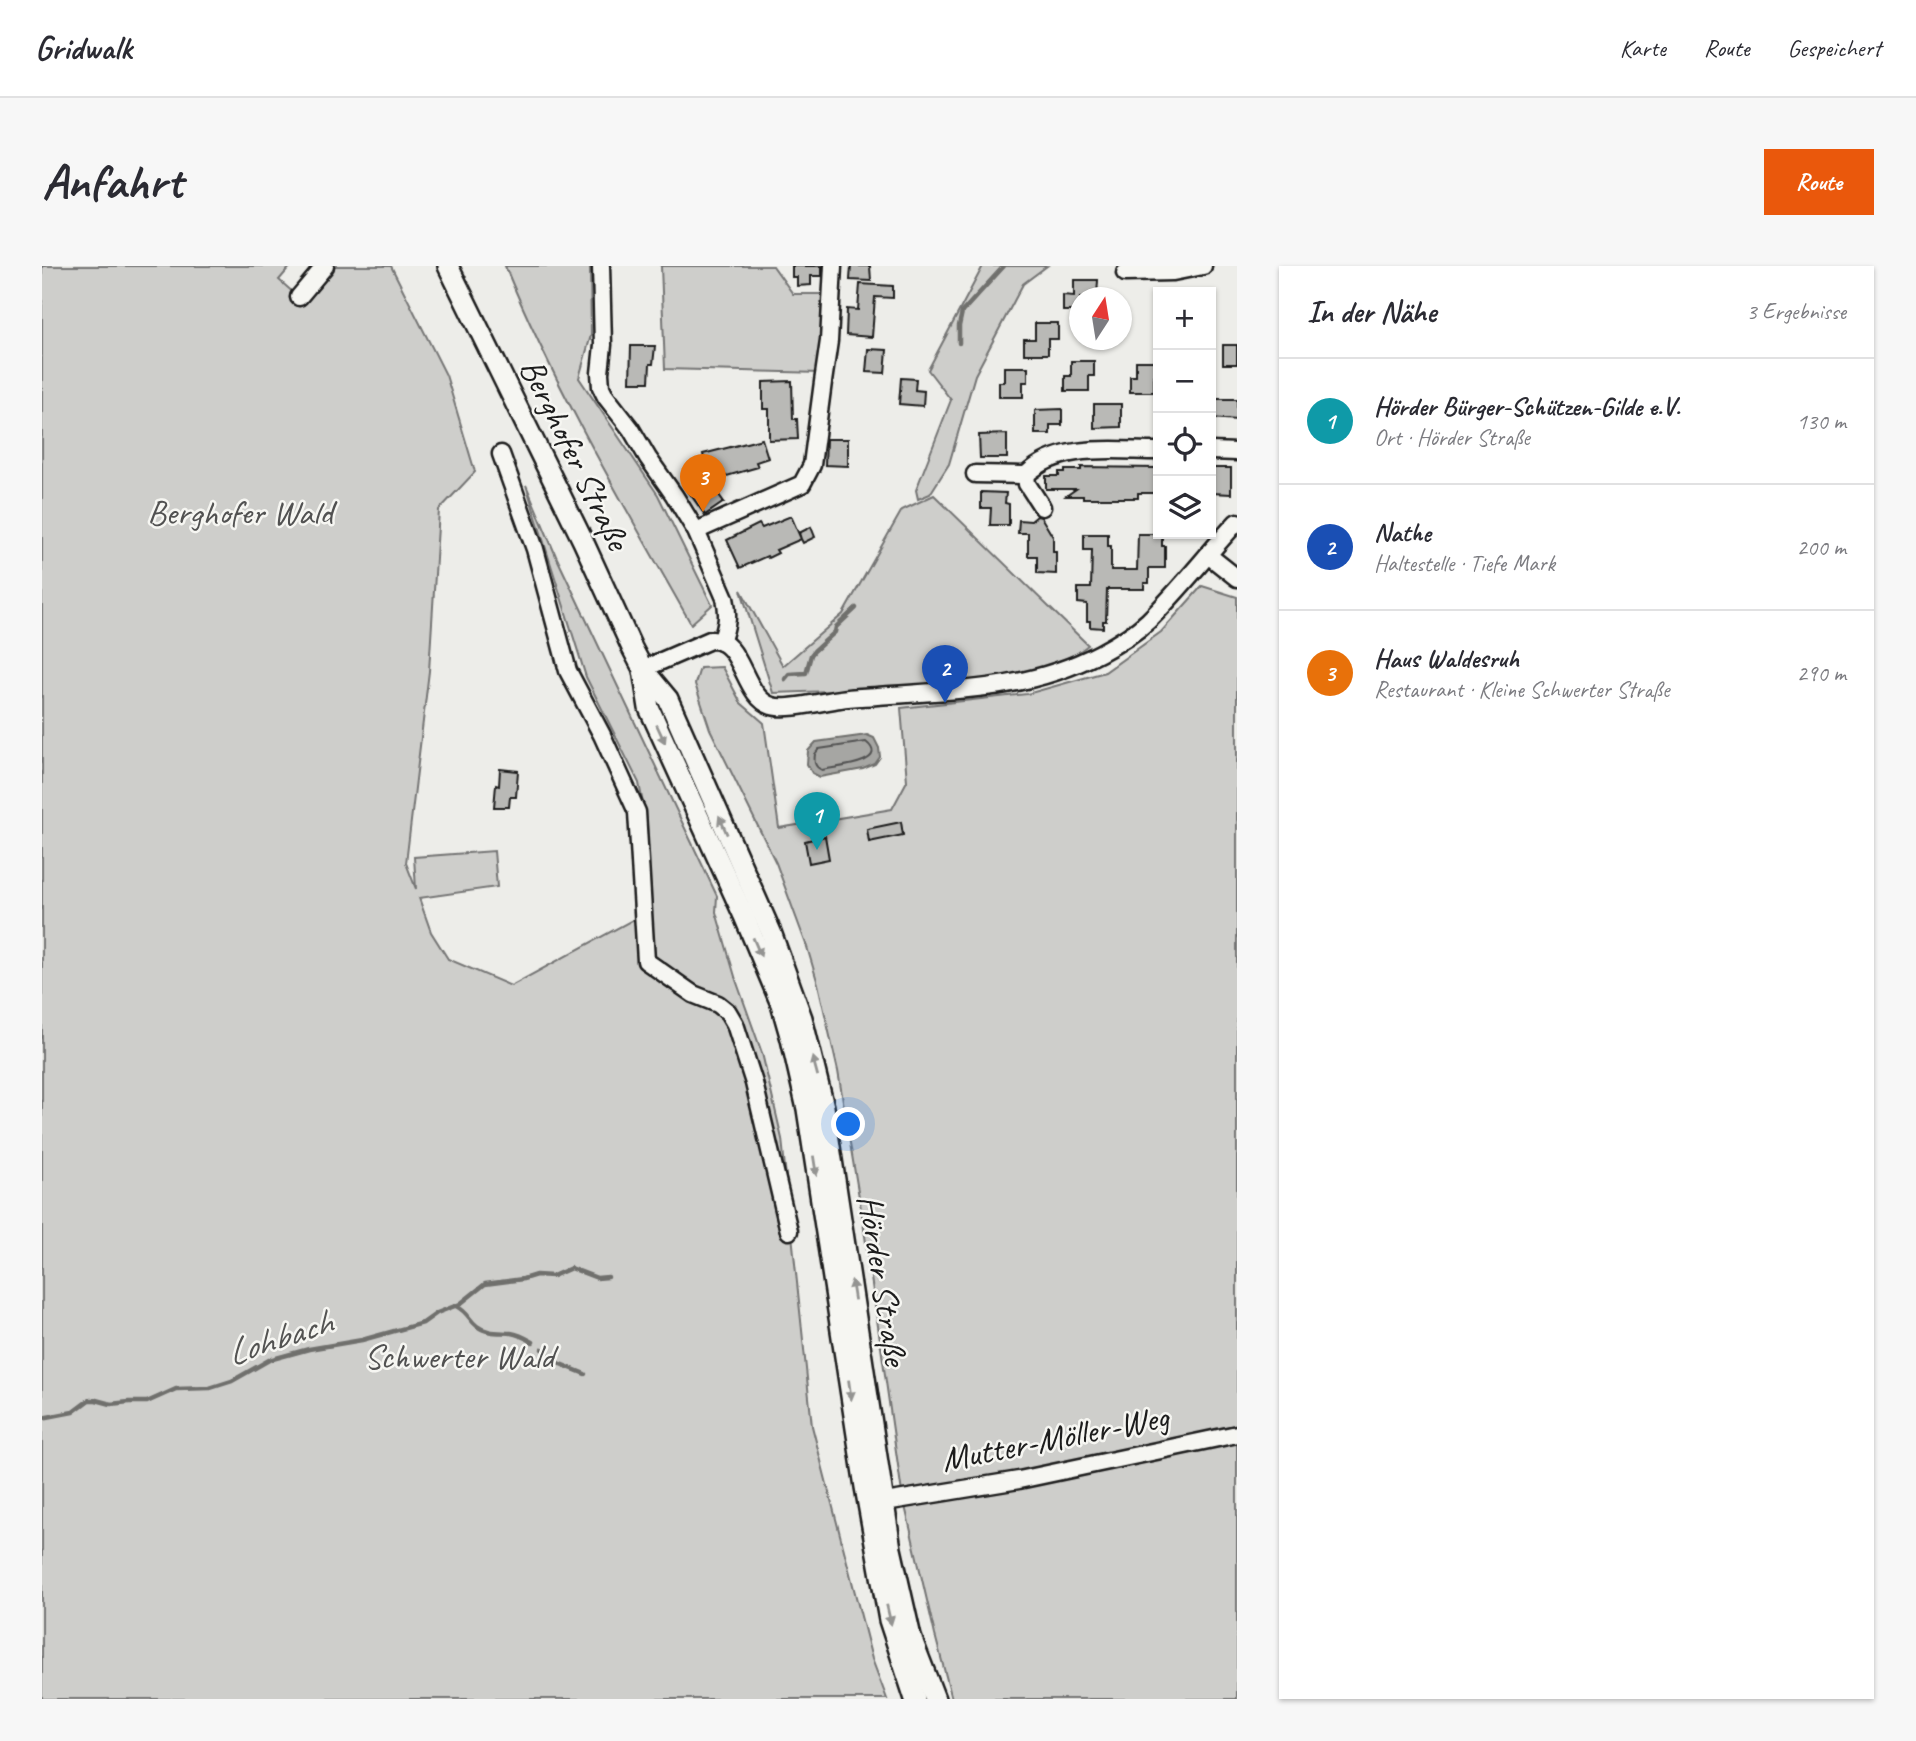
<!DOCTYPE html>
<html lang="de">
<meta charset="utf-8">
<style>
body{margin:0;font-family:Caveat,sans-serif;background:#f7f7f7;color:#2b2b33}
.controls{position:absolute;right:21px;top:21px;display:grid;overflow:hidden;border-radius:0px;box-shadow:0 2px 5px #0004}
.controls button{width:63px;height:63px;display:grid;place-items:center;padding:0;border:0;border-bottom:2px solid #e1e1e2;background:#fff;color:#2b2b33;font:35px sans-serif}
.compass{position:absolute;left:1027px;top:21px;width:63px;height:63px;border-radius:50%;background:#fff;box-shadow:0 2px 5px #0004;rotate:12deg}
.you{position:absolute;left:807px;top:859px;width:24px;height:24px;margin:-18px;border:5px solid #fff;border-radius:50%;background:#1a73e8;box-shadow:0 0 0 10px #1a73e833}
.badge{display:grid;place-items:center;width:46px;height:46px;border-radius:50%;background:#ea580c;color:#fff;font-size:23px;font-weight:700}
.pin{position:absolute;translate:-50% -58px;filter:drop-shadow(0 2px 4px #0008)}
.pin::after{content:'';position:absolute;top:37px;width:24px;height:21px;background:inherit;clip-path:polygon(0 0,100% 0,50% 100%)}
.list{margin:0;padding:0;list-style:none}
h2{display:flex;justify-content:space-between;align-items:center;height:91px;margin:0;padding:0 28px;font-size:30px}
h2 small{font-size:23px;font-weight:400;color:#7c7c81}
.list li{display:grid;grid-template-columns:46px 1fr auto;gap:21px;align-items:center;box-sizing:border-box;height:126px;padding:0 28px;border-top:2px solid #e1e1e2}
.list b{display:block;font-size:26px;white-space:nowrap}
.list p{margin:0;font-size:23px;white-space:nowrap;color:#7c7c81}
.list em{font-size:23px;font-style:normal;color:#7c7c81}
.icon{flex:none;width:38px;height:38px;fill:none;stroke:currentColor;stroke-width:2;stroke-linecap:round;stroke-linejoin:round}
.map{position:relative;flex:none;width:1195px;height:1433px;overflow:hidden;border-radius:0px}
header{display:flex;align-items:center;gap:42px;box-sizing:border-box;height:98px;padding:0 35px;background:#fff;border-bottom:2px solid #e1e1e2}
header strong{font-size:33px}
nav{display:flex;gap:38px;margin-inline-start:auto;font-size:24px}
.intro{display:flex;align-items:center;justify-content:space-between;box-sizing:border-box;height:168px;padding:0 42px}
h1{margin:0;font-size:49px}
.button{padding:18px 32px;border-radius:0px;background:#ea580c;color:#fff;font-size:24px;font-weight:700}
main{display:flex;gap:42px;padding:0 42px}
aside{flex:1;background:#fff;border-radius:0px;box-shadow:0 2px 5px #0004}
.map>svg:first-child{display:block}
.green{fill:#cececb;stroke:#757574;stroke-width:2}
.water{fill:#a6a6a3;stroke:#6f6f6d;stroke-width:2}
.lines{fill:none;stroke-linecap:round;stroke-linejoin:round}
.shore{stroke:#535352;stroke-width:2}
.stream{stroke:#6f6f6d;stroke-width:4.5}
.building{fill:#b9b9b6;stroke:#1c1c1c;stroke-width:2}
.minor-casing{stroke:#1c1c1c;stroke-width:21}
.major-casing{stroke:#1c1c1c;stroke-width:24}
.minor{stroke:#f6f6f2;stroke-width:16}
.major{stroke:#f6f6f2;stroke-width:19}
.oneway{fill:#949492}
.labels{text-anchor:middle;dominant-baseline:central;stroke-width:5;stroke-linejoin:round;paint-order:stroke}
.street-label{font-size:35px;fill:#1c1c1c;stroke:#f6f6f2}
.park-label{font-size:35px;fill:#515151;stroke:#f6f6f2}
.water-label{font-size:37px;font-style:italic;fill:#535352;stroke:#f6f6f2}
</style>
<header>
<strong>Gridwalk</strong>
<nav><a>Karte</a><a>Route</a><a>Gespeichert</a></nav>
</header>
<div class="intro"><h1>Anfahrt</h1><a class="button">Route</a></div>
<main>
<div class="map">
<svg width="1195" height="1433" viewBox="0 0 1195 1433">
<rect width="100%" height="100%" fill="#edede9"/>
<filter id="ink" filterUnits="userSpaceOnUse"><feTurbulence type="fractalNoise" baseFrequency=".0143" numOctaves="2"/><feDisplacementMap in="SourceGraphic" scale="14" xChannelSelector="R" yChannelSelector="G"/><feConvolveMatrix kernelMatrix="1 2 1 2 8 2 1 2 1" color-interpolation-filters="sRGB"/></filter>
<g filter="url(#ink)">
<!-- green -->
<g class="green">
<path d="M0 0H249L237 14 261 35 292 0H349L404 109 433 206 397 244 387 405 364 597 374 623 372 591 452 585 455 621 377 632 389 666 406 693 469 720 609 644 605 558 597 517 544 411 484 219 514 290 675 630 674 646 694 714 720 787 740 873 770 1160 830 1393 845 1433H0Z"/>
<path d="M463 0H548L549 69 537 112 616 229 670 339 649 358C583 241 514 124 463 0Z"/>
<path d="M619 0H731L751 28H780L779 107 623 103Z"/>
<path d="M941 0H1005L981 18 933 109 907 198 888 228 876 233 874 224 909 134 886 104Z"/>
<path d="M892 229 1046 379 1025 395 944 415 847 423 731 427 699 324 741 400 801 348 860 244Z"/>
<path d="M1160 320 1195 331V1433H910L893 1369 860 1227 820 949 796 805 776 718 765 681 734 597 668 463 653 418 658 402 680 401 699 437 722 457 737 562 850 543 865 515 859 442 985 428 1063 406 1119 366Z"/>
</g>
<!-- water -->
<path class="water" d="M825 469 832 472 837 482 838 491 833 498 821 503 778 511 770 507 765 498 766 485 774 476Z"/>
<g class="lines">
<!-- shore -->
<path class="shore" d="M824 476C850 497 792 501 780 504 772 501 772 495 773 488L777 483Z"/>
<!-- stream -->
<g class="stream">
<path d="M917 77V60L920 46 962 0"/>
<path d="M743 413 747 408 764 407 769 389 772 385 793 366 794 361 814 342"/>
<path d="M414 1040C426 1046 427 1054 435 1060 445 1068 458 1066 469 1067 477 1068 484 1072 491 1076"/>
<path d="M500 1083 516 1097 543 1108"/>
<path d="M0 1152 31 1146 47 1134H54L69 1138 87 1136H105L134 1123 168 1122 190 1115 227 1094 267 1083 320 1074 381 1057 395 1047 418 1038 443 1018 481 1013 494 1009 511 1010 529 1002 555 1012 566 1011"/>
</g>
</g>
<!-- building -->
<g class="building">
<path d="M750 0H780V10H769V19L755 20V11H750Z"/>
<path d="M809 0H828L829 15 808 14Z"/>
<path d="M1032 14H1056L1055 30 1038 32V45H1021V29L1032 30Z"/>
<path d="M818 18 851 20V32L833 31 830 71 804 69 805 43 816 44Z"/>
<path d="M993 57H1016V73H1006V88H982V73H993Z"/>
<rect x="1181" y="79" width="14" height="19"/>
<path d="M589 80H613L611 98H608L607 116H588Z"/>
<path d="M826 83 845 84 843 107 824 106Z"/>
<path d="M1029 95H1052V110H1047V125H1023V110H1029Z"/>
<path d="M1094 95H1116V110H1112V126H1088V110H1094Z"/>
<path d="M962 101H986V116H981V131H957V116H962Z"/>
<path d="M859 112 874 113 873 124 882 125 881 140 857 138Z"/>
<path d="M750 115 751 153H755L756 173 727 174V143H721V116Z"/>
<path d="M1169 133H1195V154L1169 152Z"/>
<path d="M1052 138H1079V161L1052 162Z"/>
<path d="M1020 143V159H1008V168H993V144Z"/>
<path d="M965 168V192H938L937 169Z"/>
<path d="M720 173 726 192 714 196 716 201 667 215 682 236 663 249 642 219 656 209 652 205 663 197 661 188Z"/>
<path d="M784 173H806V200L783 199Z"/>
<path d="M1039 201 1116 202V227H1096V232H1041V230H1024L1034 223H1004V210H1017V206H1023V204H1039Z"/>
<path d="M1169 202H1189V228L1169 227Z"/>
<path d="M939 226 964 227 963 237 967 238V259H948L949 242H939Z"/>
<path d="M749 250 759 273 757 267 769 261 773 271 761 277 759 273 734 284 736 287 726 292 725 290 698 302 685 274 717 258 720 262Z"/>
<path d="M995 250 999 251 1011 271V286H1014V308L995 307V290H986V267H976L977 254 989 255Z"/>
<path d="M1042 268H1066V280H1069V304H1095L1096 268H1120V280H1123V302H1107V317H1102V323H1065L1064 355H1061V362L1048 361V355H1045V338L1036 337V322H1049L1050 284H1042Z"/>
<path d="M458 503 476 505 474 531H468L467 541H452L454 519 457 520Z"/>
<path d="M859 556 861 569 827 576 825 563Z"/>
<path d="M783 570 787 593 767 597 763 575Z"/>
</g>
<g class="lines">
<defs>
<g id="minor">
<path d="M559 0 561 79 558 107 559 121 564 131 589 163 606 192 632 229 654 265 683 332C687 349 685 360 679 376"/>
<path d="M1083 7 1131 6 1161 0"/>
<path d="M257 31 283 0"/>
<path d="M1169 185 1195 186"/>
<path d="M459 188 493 283 526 405 560 469 595 546 604 695 651 728 676 738 686 746 693 758 712 817 747 965"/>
<path d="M933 208 984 209C1018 176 1072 185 1116 185"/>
<path d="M984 209 985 218 1000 241"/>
<path d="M654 265 760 218 770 199 781 116 787 75 791 0"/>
<path d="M1166 289 1195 312"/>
<path d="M601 403 668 374C701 371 700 431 730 440 744 445 782 435 798 433 810 431 823 431 835 430 914 424 986 425 1058 387 1075 378 1092 368 1106 355 1138 324 1165 288 1195 256"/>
<path d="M843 1236 977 1214 1195 1168"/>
</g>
<g id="major">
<path d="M406 0 541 275 590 382 601 403 626 433 729 666 760 752 782 841 849 1283 869 1371 893 1433"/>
<path d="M601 404 607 442 702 650 739 738 749 773 765 843 823 1221 847 1354 873 1433"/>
</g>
</defs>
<!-- minor casing -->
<use href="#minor" class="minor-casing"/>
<!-- major casing -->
<use href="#major" class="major-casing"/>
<!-- minor -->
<use href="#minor" class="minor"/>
<!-- major -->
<use href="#major" class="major"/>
</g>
<!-- one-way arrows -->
<defs><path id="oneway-solid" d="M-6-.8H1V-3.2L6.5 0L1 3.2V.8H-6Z" transform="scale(1.75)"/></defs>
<g class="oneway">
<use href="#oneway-solid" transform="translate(619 468) rotate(65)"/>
<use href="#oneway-solid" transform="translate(681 559) rotate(-114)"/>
<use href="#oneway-solid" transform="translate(715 681) rotate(67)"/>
<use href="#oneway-solid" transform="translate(773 800) rotate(-105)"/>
<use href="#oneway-solid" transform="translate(773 900) rotate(81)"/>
<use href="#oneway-solid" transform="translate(811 1024) rotate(-99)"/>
<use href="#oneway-solid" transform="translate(808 1124) rotate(82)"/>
<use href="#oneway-solid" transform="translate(847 1349) rotate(77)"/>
</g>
</g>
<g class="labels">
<!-- street labels -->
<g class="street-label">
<text transform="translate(533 188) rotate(64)">Berghofer Straße</text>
<text transform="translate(841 1014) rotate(81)">Hörder Straße</text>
<text transform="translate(1013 1172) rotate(-11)">Mutter-Möller-Weg</text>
</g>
<!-- park labels -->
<g class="park-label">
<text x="198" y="246">Berghofer Wald</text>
<text x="417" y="1090">Schwerter Wald</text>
</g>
<!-- water labels -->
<g class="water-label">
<text transform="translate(237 1071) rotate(-18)">Lohbach</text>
</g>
</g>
</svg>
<div class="controls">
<button>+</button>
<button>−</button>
<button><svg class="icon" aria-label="locate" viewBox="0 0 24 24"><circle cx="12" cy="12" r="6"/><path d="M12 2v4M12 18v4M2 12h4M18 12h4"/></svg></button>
<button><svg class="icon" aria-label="layers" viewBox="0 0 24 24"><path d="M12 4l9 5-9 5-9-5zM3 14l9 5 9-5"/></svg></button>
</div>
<svg class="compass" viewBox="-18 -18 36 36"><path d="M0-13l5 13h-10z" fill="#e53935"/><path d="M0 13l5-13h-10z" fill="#7c7c81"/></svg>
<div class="you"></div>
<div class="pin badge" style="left:775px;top:584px;background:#0f9aa8">1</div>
<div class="pin badge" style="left:903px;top:437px;background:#1a4fb4">2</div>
<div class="pin badge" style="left:661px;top:246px;background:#e8710a">3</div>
</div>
<aside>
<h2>In der Nähe<small>3 Ergebnisse</small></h2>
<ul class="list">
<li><span class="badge" style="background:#0f9aa8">1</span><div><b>Hörder Bürger-Schützen-Gilde e.V.</b><p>Ort · Hörder Straße</p></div><em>130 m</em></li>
<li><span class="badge" style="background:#1a4fb4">2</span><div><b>Nathe</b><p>Haltestelle · Tiefe Mark</p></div><em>200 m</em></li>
<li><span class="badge" style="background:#e8710a">3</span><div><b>Haus Waldesruh</b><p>Restaurant · Kleine Schwerter Straße</p></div><em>290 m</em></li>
</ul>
</aside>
</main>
